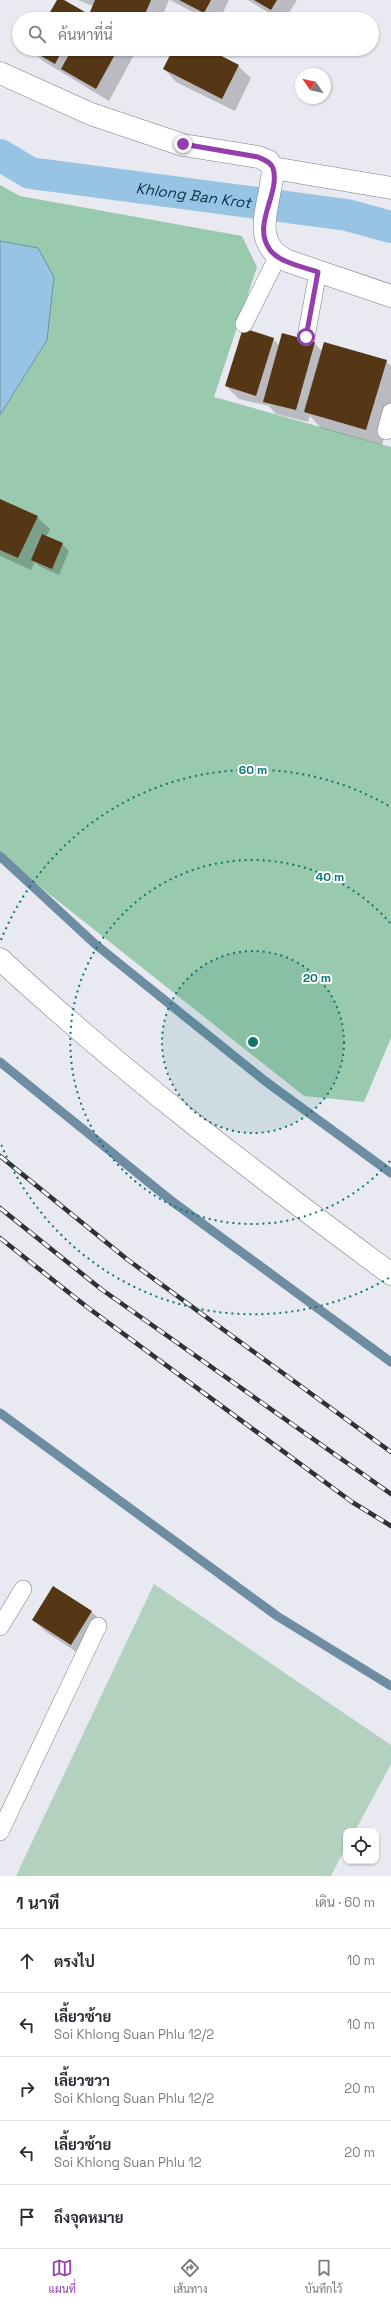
<!DOCTYPE html>
<html lang="th">
<meta charset="utf-8">
<style>
body{margin:0;font-family:"Space Grotesk",Sarabun,sans-serif;background:#f2f2f3;color:#2b2b33}
.controls{position:absolute;right:12px;bottom:12px;display:grid;overflow:hidden;border-radius:8px;box-shadow:0 1px 3px #0004}
.controls button{width:36px;height:36px;display:grid;place-items:center;padding:0;border:0;border-bottom:1px solid #e1e1e2;background:#fff;color:#2b2b33;font:20px sans-serif}
.compass{position:absolute;left:295px;top:68px;width:36px;height:36px;border-radius:50%;background:#fff;box-shadow:0 1px 3px #0004;rotate:304deg}
.stop{position:absolute;width:12px;height:12px;margin:-9px;border:3px solid #943fad;border-radius:50%;background:#fff}
.stop.end{background:#943fad;border-color:#fff;box-shadow:0 1px 4px #0008}
.list{margin:0;padding:0;list-style:none}
h2{display:flex;justify-content:space-between;align-items:center;height:52px;margin:0;padding:0 16px;font-size:17px}
h2 small{font-size:13px;font-weight:400;color:#7c7c81}
.list li{display:grid;grid-template-columns:26px 1fr auto;gap:12px;align-items:center;box-sizing:border-box;height:64px;padding:0 16px;border-top:1px solid #e1e1e2}
.list b{display:block;font-size:15px;white-space:nowrap}
.list p{margin:0;font-size:13px;white-space:nowrap;color:#7c7c81}
.list em{font-size:13px;font-style:normal;color:#7c7c81}
.icon{flex:none;width:22px;height:22px;fill:none;stroke:currentColor;stroke-width:2;stroke-linecap:round;stroke-linejoin:round}
.map{position:relative;flex:none;width:391px;height:1876px;overflow:hidden}
.search{position:absolute;background:#fff;box-shadow:0 1px 3px #0004;left:12px;right:12px;top:12px;height:44px;display:flex;align-items:center;gap:10px;box-sizing:border-box;padding:0 14px;border-radius:22px;color:#7c7c81;font-size:15px}
.sheet{height:372px;background:#fff}
nav{display:flex;justify-content:space-around;align-items:center;box-sizing:border-box;height:56px;border-top:1px solid #e1e1e2;background:#fff;font-size:11px;color:#7c7c81}
nav a{display:grid;justify-items:center;gap:2px}
nav .on{color:#943fad}
.map>svg:first-child{display:block}
.green{fill:#b2d1be}
.forest{fill:#9acaae}
.water{fill:#98c4e3;stroke:#6e8da3}
.shadow{fill:#0003}
.lines{fill:none;stroke-linecap:round;stroke-linejoin:round}
.stream{stroke:#6e8da3;stroke-width:9}
.canal{stroke:#98c4e3;stroke-width:32}
.building{fill:#553615}
.lane-casing{stroke:#7c7d83;stroke-width:18}
.street-casing{stroke:#7c7d83;stroke-width:23}
.lane{stroke:#fff;stroke-width:17}
.street{stroke:#fff;stroke-width:22}
.rail-casing{stroke:#313134;stroke-width:4.5}
.rail{stroke:#fff;stroke-width:3;stroke-dasharray:9;stroke-linecap:butt}
.route{stroke:#943fad;stroke-width:5}
.ring{fill:none;stroke:#0f766e;stroke-width:2;stroke-dasharray:2 4}
.labels{text-anchor:middle;dominant-baseline:central;stroke-width:4;stroke-linejoin:round;paint-order:stroke}
.water-label{font-size:15px;font-style:italic;fill:#0a2f45;stroke:#fff}
.centre{fill:#0f766e;stroke:#fff;stroke-width:2}
.ring-label{font-size:12px;text-anchor:middle;font-weight:bold;fill:#0f766e;stroke:#fff;stroke-width:4;stroke-linejoin:round;paint-order:stroke}
</style>
<div class="map">
<svg width="391" height="1876" viewBox="0 0 391 1876">
<rect width="100%" height="100%" fill="#e9eaf1"/>
<!-- green -->
<path class="green" d="M154 1584 391 1745V1764L355 1831H346V1847L331 1876H16Z"/>
<!-- forest -->
<path class="forest" d="M0 185 20 196 242 236 257 267 214 397 391 447V1038L364 1102 304 1096 0 855V415L47 340 38 248 0 241Z"/>
<!-- water -->
<path class="water" d="M0 241 38 248 54 277 47 340 0 415Z"/>
<!-- shadow -->
<g class="shadow">
<path d="M58 0H62L84 12 91 19H47Z"/>
<path d="M78 0H169L161 19H99L91 11 93 6Z"/>
<path d="M170 0H229L220 19H206Z"/>
<path d="M248 0H297L285 19H279Z"/>
<path d="M30 49H131L135 53 109 101 43 61Z"/>
<path d="M174 49H205L238 66 251 78 235 111 176 82 164 69Z"/>
<path d="M273 339 279 345 314 343 322 351 386 361 391 366V416L382 445 321 428 310 416 308 422 276 414 269 406 239 399 226 386Z"/>
<path d="M0 500 37 517 50 529 46 537 62 544 69 551 59 575 39 566 35 562 31 570 0 556Z"/>
<path d="M53 1587 92 1612 104 1624 84 1657 46 1632 33 1620Z"/>
</g>
<g class="lines">
<!-- stream -->
<g class="stream">
<path d="M0 856 95 944 265 1081 391 1173"/>
<path d="M0 1062 173 1202 391 1362"/>
<path d="M0 1413 277 1616 391 1686"/>
</g>
<!-- canal -->
<path class="canal" id="s1" d="M0 155 30 173 347 215 391 227"/>
</g>
<!-- building -->
<g class="building">
<path d="M57 0H64L85 12 80 19H46Z"/>
<path d="M95 0H151L143 19H107L90 12Z"/>
<path d="M179 0H211L204 13Z"/>
<path d="M254 0H277L271 10Z"/>
<path d="M29 49H63L55 64Z"/>
<path d="M72 49H118L96 89 61 69Z"/>
<path d="M173 49H208L239 65 222 99 163 69Z"/>
<path d="M243 328 274 338 256 396 225 386Z"/>
<path d="M282 333 315 342 296 410 263 402Z"/>
<path d="M324 342 387 360 366 430 304 412Z"/>
<path d="M0 499 38 516 18 558 0 550Z"/>
<path d="M42 534 63 543 52 569 31 560Z"/>
<path d="M53 1586 92 1611 71 1645 32 1620Z"/>
</g>
<g class="lines">
<defs>
<g id="lane">
<path d="M244 324 278 256"/>
<path d="M306 337 318 272"/>
<path d="M386 431 391 412"/>
<path d="M0 1627 23 1589"/>
<path d="M0 1832 98 1626"/>
</g>
<g id="street">
<path d="M0 73 91 114 183 145 258 157 268 161 273 168"/>
<path d="M273 168C272 202 247 243 288 261L391 296"/>
<path d="M273 168 391 188"/>
<path d="M0 959C123 1073 256 1174 391 1274"/>
</g>
</defs>
<!-- lane casing -->
<use href="#lane" class="lane-casing"/>
<!-- street casing -->
<use href="#street" class="street-casing"/>
<!-- lane -->
<use href="#lane" class="lane"/>
<!-- street -->
<use href="#street" class="street"/>
<defs>
<g id="rail">
<path d="M0 1156 128 1260 391 1452"/>
<path d="M0 1208 101 1289 391 1494"/>
<path d="M0 1238 87 1307 352 1502 391 1526"/>
</g>
</defs>
<!-- rail casing -->
<use href="#rail" class="rail-casing"/>
<!-- rail -->
<use href="#rail" class="rail"/>
</g>
<g class="lines">
<!-- route -->
<path class="route" d="M183 144 258 157C264 160 271 162 273 168 281 194 251 224 270 250 280 263 304 267 318 272L306 337"/>
</g>
<!-- distance rings -->
<circle cx="253" cy="1042" r="91" fill="#0f766e" fill-opacity=".12"/>
<g class="ring">
<circle cx="253" cy="1042" r="91"/>
<path d="M390 1161A182 182 0 1 1 390 923"/>
<path d="M389 1278A272 272 0 0 1 1 1144M1 940A272 272 0 0 1 389 806"/>
</g>
<g class="labels">
<!-- water labels -->
<g class="water-label">
<text stroke="none"><textPath href="#s1" startOffset="200">Khlong Ban Krot</textPath></text>
</g>
</g>
<circle cx="253" cy="1042" r="6" class="centre"/>
<g class="ring-label">
<text x="253" y="774">60 m</text>
<text x="330" y="881">40 m</text>
<text x="317" y="982">20 m</text>
</g>
</svg>
<div class="controls">
<button><svg class="icon" aria-label="locate" viewBox="0 0 24 24"><circle cx="12" cy="12" r="6"/><path d="M12 2v4M12 18v4M2 12h4M18 12h4"/></svg></button>
</div>
<svg class="compass" viewBox="-18 -18 36 36"><path d="M0-13l5 13h-10z" fill="#e53935"/><path d="M0 13l5-13h-10z" fill="#7c7c81"/></svg>
<div class="stop" style="left:306px;top:337px"></div>
<div class="stop end" style="left:183px;top:144px"></div>
<div class="search"><svg class="icon" aria-label="search" viewBox="0 0 24 24"><circle cx="10" cy="10" r="6"/><path d="M15 15l6 6"/></svg>ค้นหาที่นี่</div>
</div>
<section class="sheet">
<h2>1 นาที<small>เดิน · 60 m</small></h2>
<ul class="list">
<li><svg class="icon" aria-label="ahead" viewBox="0 0 24 24"><path d="M12 20V5M6 11l6-6 6 6"/></svg><div><b>ตรงไป</b></div><em>10 m</em></li>
<li><svg class="icon" aria-label="left" viewBox="0 0 24 24"><path d="M17 20v-9H6M10 6l-5 5 5 5"/></svg><div><b>เลี้ยวซ้าย</b><p>Soi Khlong Suan Phlu 12/2</p></div><em>10 m</em></li>
<li><svg class="icon" aria-label="right" viewBox="0 0 24 24"><path d="M7 20v-9h11M14 6l5 5-5 5"/></svg><div><b>เลี้ยวขวา</b><p>Soi Khlong Suan Phlu 12/2</p></div><em>20 m</em></li>
<li><svg class="icon" aria-label="left" viewBox="0 0 24 24"><path d="M17 20v-9H6M10 6l-5 5 5 5"/></svg><div><b>เลี้ยวซ้าย</b><p>Soi Khlong Suan Phlu 12</p></div><em>20 m</em></li>
<li><svg class="icon" aria-label="arrive" viewBox="0 0 24 24"><path d="M6 21V4h12l-3 4 3 4H6"/></svg><div><b>ถึงจุดหมาย</b></div></li>
</ul>
</section>
<nav>
<a class="on"><svg class="icon" aria-label="map" viewBox="0 0 24 24"><path d="M3 6l6-2 6 2 6-2v14l-6 2-6-2-6 2zM9 4v14M15 6v14"/></svg>แผนที่</a>
<a><svg class="icon" aria-label="directions" viewBox="0 0 24 24"><path d="M12 3l9 9-9 9-9-9zM9 14v-3h6M13 9l2 2-2 2"/></svg>เส้นทาง</a>
<a><svg class="icon" aria-label="saved" viewBox="0 0 24 24"><path d="M7 4h10v16l-5-4-5 4z"/></svg>บันทึกไว้</a>
</nav>
